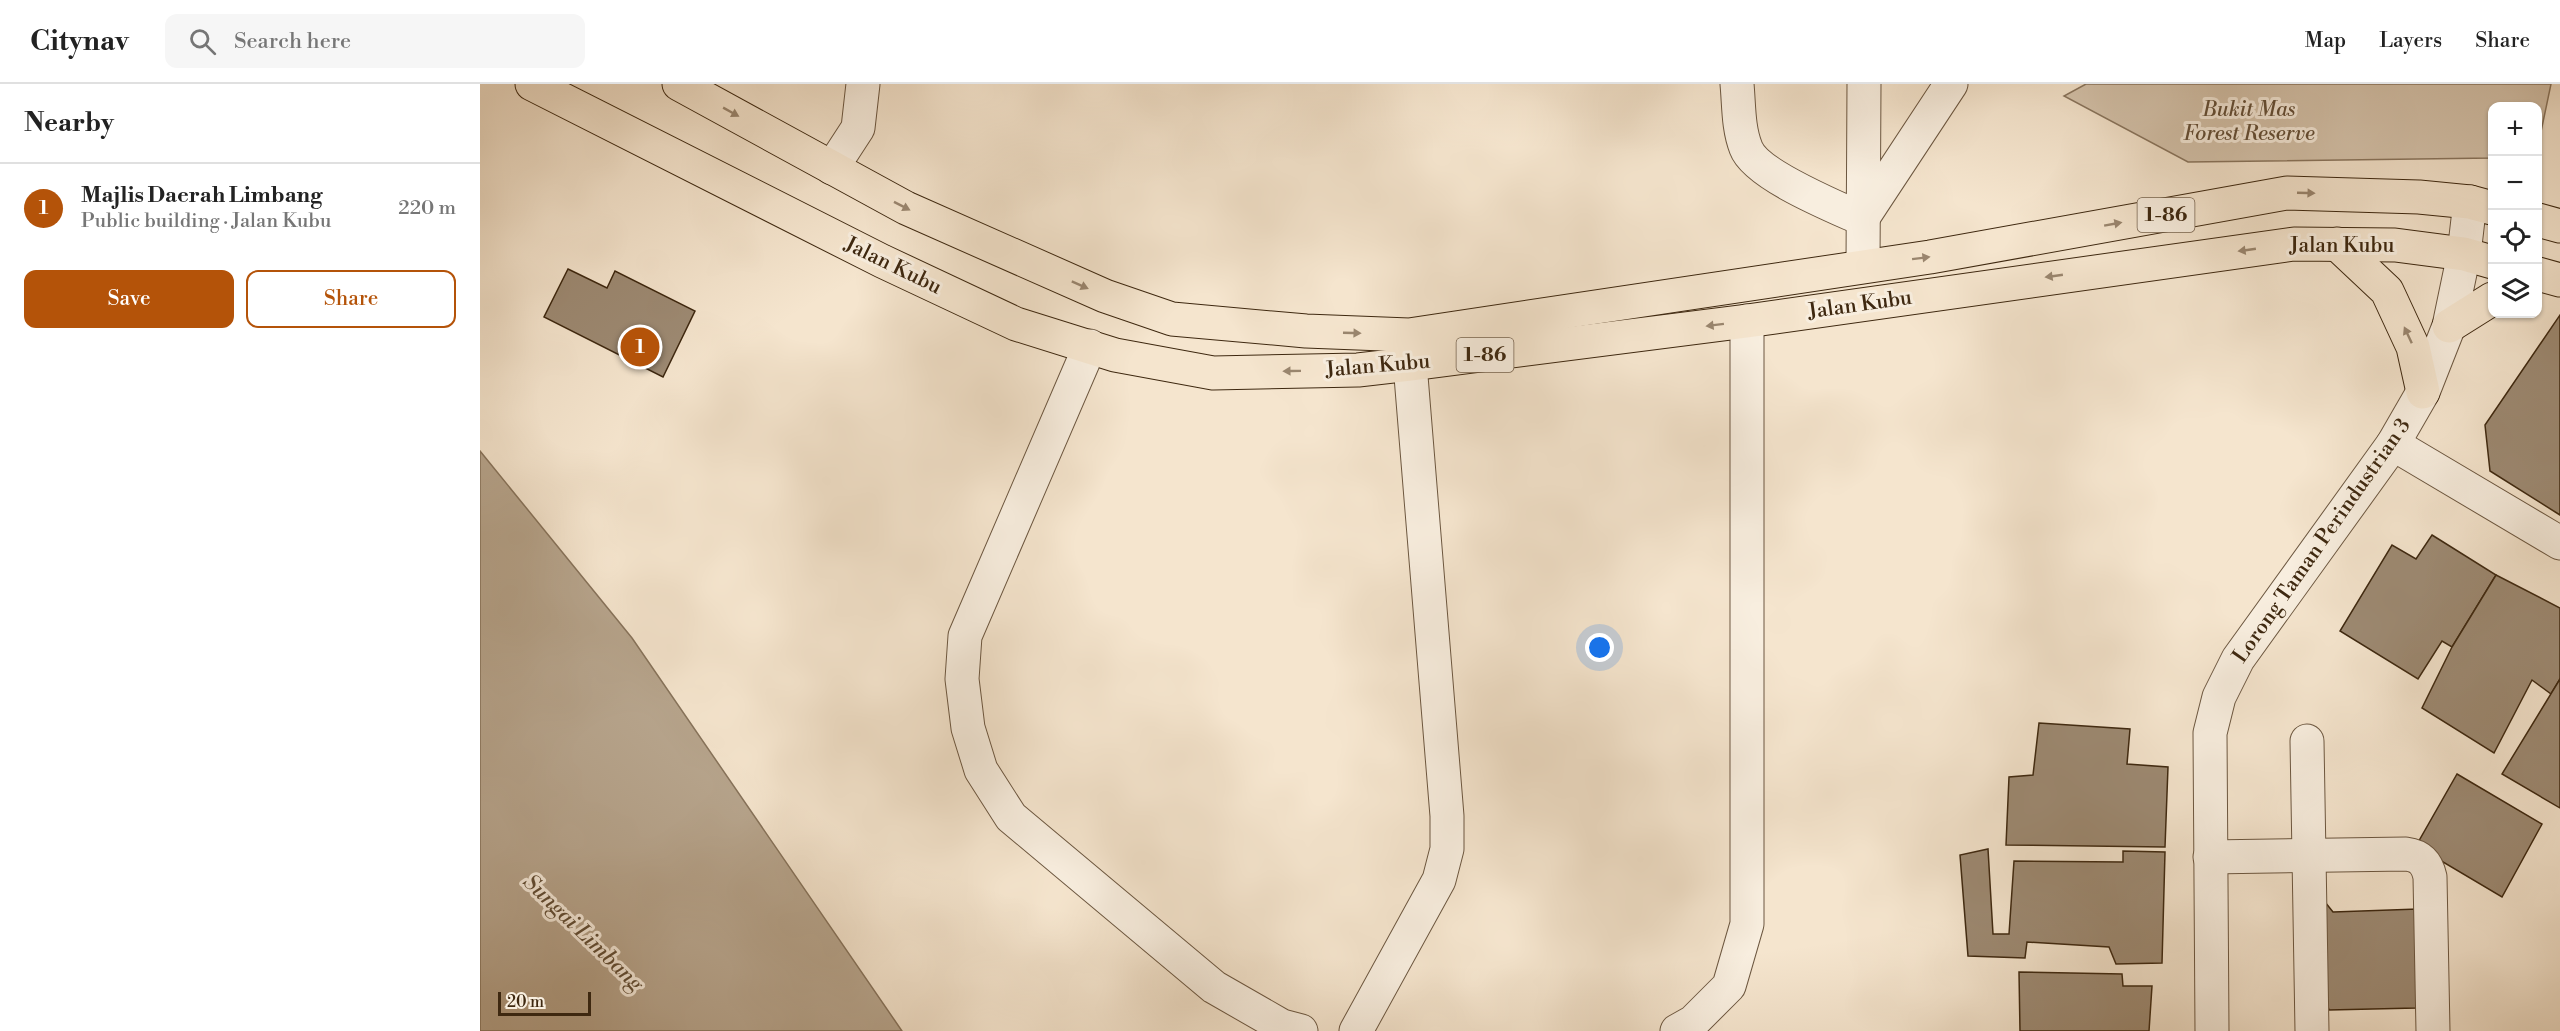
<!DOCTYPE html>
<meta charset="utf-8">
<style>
body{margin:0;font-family:"Libre Bodoni",serif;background:#f6f6f6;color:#222}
.controls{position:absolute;right:18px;top:18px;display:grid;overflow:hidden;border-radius:12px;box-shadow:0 2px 4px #0004}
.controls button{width:54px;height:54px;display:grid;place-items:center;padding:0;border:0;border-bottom:2px solid #e0e0e0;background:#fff;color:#222;font:30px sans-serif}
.scale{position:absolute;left:18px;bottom:15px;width:93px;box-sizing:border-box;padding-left:6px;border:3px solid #3e2810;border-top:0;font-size:16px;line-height:21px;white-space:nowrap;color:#3e2810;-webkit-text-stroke:4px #f8eedf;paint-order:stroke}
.you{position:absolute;left:1120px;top:564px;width:21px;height:21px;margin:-15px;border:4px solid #fff;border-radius:50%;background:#1a73e8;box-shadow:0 0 0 9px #1a73e833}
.badge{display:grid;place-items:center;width:39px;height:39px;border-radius:50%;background:#b45309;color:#fff;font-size:20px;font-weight:700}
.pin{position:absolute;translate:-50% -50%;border:3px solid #fff;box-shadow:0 2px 6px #0006}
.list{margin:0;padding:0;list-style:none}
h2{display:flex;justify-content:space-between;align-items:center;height:78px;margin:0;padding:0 24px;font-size:26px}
h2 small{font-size:20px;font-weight:400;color:#767676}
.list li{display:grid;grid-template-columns:39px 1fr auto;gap:18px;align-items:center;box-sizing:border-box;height:90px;padding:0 24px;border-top:2px solid #e0e0e0}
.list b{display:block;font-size:22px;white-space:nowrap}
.list p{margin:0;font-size:20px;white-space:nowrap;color:#767676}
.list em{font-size:20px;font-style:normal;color:#767676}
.actions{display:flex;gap:12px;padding:18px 24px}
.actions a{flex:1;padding:14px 0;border:2px solid #b45309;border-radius:12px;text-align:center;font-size:21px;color:#b45309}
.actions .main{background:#b45309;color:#fff}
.icon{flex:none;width:33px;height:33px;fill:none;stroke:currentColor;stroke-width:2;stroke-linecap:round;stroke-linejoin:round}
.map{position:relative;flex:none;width:2080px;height:947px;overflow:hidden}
header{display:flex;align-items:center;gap:36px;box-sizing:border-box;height:84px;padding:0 30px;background:#fff;border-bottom:2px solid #e0e0e0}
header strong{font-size:28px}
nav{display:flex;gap:33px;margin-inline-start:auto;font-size:21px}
.search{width:420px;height:54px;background:#f6f6f6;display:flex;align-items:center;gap:15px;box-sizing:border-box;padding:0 21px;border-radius:12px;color:#767676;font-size:22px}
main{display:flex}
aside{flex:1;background:#fff}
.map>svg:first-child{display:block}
.green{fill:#d6c5ae;stroke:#8a765f;stroke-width:1.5}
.water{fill:#b7a58d;stroke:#87735b;stroke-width:1.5}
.building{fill:#9d8a73;stroke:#3e2810;stroke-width:1.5}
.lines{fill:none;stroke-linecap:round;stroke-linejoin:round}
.minor-casing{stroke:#6c5740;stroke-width:35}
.highway-casing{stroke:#3e2810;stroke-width:35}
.minor{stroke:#f8eedf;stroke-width:33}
.highway{stroke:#f5e5ce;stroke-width:33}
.oneway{fill:#9a866f}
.labels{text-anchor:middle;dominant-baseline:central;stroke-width:6;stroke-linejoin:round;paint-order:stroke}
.shield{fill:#f8eedf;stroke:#76634e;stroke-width:1.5}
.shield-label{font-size:20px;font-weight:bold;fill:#3e2810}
.park-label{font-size:21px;font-style:italic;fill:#644f38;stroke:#f8eedf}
.street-label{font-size:21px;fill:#3e2810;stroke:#f8eedf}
.water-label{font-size:22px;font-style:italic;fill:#624e36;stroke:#f8eedf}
</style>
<header>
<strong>Citynav</strong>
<div class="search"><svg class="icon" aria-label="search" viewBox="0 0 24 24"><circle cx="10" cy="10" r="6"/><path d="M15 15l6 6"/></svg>Search here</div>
<nav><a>Map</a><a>Layers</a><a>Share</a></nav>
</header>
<main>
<aside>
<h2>Nearby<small></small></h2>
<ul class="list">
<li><span class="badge">1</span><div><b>Majlis Daerah Limbang</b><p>Public building · Jalan Kubu</p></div><em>220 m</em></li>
</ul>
<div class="actions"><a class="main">Save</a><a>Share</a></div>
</aside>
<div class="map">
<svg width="2080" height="947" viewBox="0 0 2080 947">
<rect width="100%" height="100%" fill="#f5e5ce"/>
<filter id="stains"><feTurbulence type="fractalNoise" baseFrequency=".00333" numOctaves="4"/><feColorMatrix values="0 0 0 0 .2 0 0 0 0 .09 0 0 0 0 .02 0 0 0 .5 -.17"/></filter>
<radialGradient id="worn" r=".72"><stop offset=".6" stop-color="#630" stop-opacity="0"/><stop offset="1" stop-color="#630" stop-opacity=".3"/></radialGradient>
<!-- green -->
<path class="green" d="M1606 0H2071L2058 62V22H2012V74L1708 78 1584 12Z"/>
<!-- water -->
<path class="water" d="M0 367 152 554 422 947H0Z"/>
<!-- building -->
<g class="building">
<path d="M88 185 127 204 135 187 215 227 183 293 64 233Z"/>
<path d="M2080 231V431L2010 387 2005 341Z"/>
<path d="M1952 451 2016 491 1972 563 1962 557 1938 595 1860 547 1912 461 1936 475Z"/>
<path d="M2016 491 2080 524V595L2071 610 2052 596 2014 669 1942 624 1972 563Z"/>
<path d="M2080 595V724L2022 690Z"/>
<path d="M1559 639 1650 645 1647 680 1688 683 1685 763 1526 761 1529 693 1553 691Z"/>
<path d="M1977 690 2062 740 2022 813 1936 762Z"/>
<path d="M1508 765 1513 850H1529L1534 777 1643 778V767L1685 768 1682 879 1636 880 1629 863 1547 858 1545 874 1488 872 1480 771Z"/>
<path d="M1841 813 1853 828 1938 825 1936 924 1849 926 1845 913Z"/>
<path d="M1539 888 1642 890 1643 902H1672L1669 947H1540Z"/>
</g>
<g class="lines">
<defs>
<g id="minor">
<path d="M1257 0C1259 21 1258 44 1266 64 1276 91 1356 123 1382 135L1471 0"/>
<path d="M352 84 378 44 383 0"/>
<path d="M1383 181 1384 0"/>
<path d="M610 262 485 552 482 595 488 644 501 686 531 733 734 903 802 942 821 947"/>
<path d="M1913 360 2080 459"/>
<path d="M1827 657 1832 947"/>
<path d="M1730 773 1926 770C1941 772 1947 779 1950 793L1953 947"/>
<path d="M876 947 959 796 967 765V732L930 280"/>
<path d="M1197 947 1213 938 1249 902 1267 840V237"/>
<path d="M1732 947 1730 649 1739 613 1758 575 1913 360 1943 308 1969 242 1984 170 1990 118"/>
</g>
<g id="highway">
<path d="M52 0 402 177 536 240 635 271 733 289 878 286 930 280 1267 237 1814 160 1915 161 1984 170 2012 178"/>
<path d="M199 0 426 124 625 212 692 235 826 247 929 251 1450 173 1807 109 1939 113 1990 118 2012 124"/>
<path d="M2058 136 2080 142"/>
<path d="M1857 160 1907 207 1933 263 1943 308"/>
<path d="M2058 190 2080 196"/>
<path d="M1969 242 2012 215"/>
</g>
</defs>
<!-- minor casing -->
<use href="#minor" class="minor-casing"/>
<!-- highway casing -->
<use href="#highway" class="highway-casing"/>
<!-- minor -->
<use href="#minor" class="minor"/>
<!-- highway -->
<use href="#highway" class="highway"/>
</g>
<!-- one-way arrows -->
<defs><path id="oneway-solid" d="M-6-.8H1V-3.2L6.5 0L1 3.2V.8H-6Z" transform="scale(1.5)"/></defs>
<g class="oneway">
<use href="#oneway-solid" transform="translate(251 28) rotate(29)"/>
<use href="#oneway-solid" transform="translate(1826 109) rotate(2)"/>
<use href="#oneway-solid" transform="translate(422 122) rotate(27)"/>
<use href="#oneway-solid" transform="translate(1633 140) rotate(-10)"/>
<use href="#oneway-solid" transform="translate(1767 166) rotate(172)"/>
<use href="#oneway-solid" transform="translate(1441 174) rotate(-7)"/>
<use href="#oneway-solid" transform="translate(1574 192) rotate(172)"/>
<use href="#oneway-solid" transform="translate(600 201) rotate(24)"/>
<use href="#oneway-solid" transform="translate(1235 241) rotate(173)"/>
<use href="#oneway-solid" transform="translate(872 249) rotate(2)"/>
<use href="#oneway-solid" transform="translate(1928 251) rotate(-115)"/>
<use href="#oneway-solid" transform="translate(812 287) rotate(179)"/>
</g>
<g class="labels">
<!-- shield labels -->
<g class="shield">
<rect x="1657.5" y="114" width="57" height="34" rx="4.5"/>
<rect x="976.5" y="254" width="57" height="34" rx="4.5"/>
</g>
<g class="shield-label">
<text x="1686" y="131">1-86</text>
<text x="1005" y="271">1-86</text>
</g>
<!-- park labels -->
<g class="park-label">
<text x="1769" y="26">Bukit Mas<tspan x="1769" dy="24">Forest Reserve</tspan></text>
</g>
<!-- street labels -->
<g class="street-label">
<text x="1862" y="162">Jalan Kubu</text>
<text transform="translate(413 182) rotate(26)">Jalan Kubu</text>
<text transform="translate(1380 221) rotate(-8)">Jalan Kubu</text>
<text transform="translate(898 282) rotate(-5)">Jalan Kubu</text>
<text transform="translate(1842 457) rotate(-55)">Lorong Taman Perindustrian 3</text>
</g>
<!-- water labels -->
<g class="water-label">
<text transform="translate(103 849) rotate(44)">Sungai Limbang</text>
</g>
</g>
<rect width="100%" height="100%" filter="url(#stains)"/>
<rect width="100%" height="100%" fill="url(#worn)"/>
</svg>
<div class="controls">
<button>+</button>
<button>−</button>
<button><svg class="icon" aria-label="locate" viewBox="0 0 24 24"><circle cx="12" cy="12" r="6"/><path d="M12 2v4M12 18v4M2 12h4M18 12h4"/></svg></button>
<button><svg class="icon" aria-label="layers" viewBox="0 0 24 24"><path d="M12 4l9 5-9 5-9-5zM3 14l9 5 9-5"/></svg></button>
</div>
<div class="scale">20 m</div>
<div class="you"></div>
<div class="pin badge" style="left:160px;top:263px">1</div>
</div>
</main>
